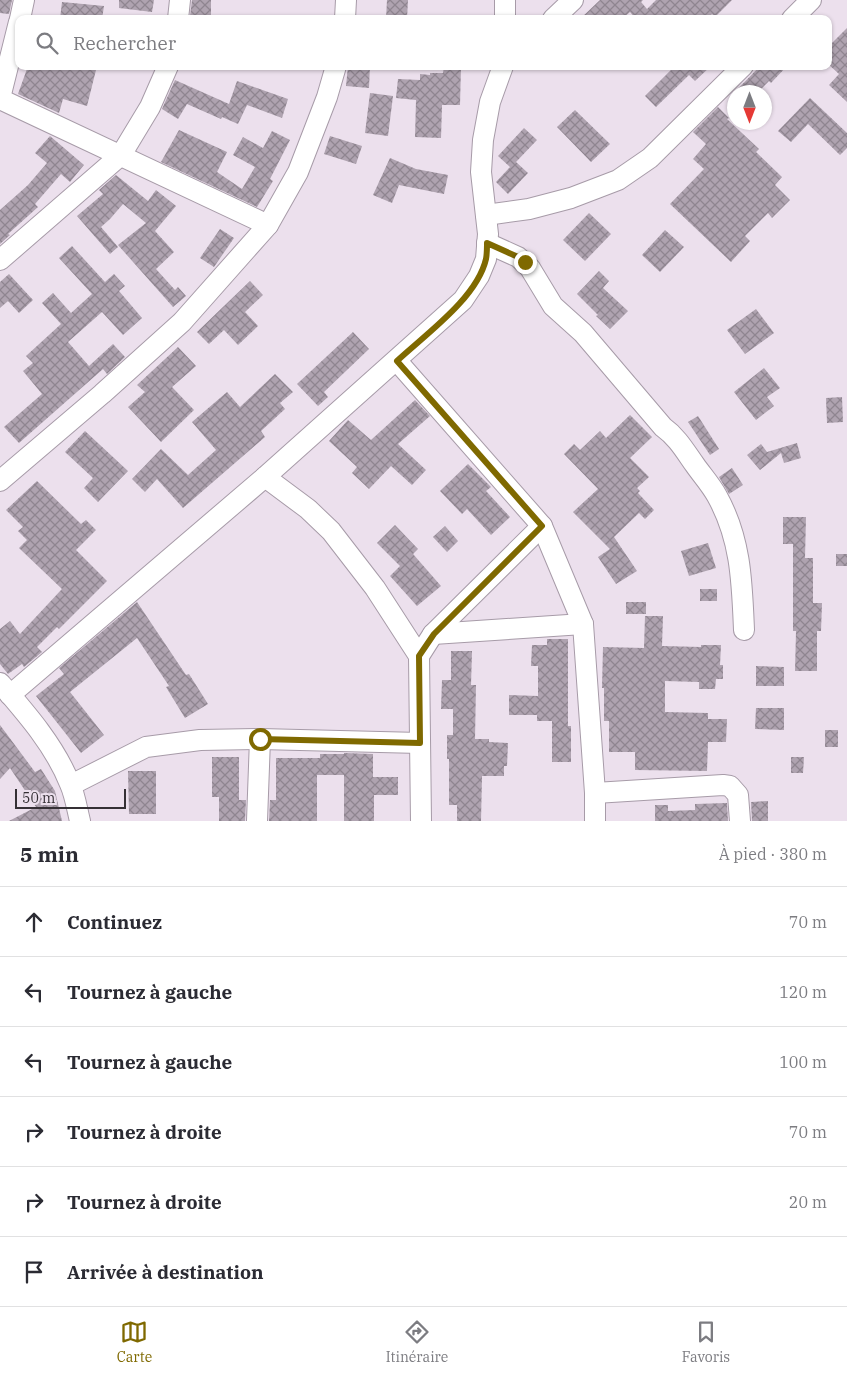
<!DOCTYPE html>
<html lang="fr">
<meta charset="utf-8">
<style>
body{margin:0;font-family:"IBM Plex Serif",serif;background:#f7f7f7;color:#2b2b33}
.compass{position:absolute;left:727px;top:85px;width:45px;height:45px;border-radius:50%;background:#fff;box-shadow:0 1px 4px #0004;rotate:180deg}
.scale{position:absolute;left:15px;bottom:12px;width:111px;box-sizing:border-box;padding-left:5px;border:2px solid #353035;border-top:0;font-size:14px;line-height:18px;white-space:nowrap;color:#353035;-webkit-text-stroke:4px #ece0ed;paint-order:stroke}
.stop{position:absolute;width:15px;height:15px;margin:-11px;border:4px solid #7f6900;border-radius:50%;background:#fff}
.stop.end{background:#7f6900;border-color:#fff;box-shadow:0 1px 5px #0008}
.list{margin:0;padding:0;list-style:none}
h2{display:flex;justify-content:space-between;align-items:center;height:65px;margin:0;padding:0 20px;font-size:21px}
h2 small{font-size:16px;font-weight:400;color:#7c7c81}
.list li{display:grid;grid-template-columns:32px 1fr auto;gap:15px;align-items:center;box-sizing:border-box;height:70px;padding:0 20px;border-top:1px solid #e1e1e2}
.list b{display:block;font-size:19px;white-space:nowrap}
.list em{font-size:16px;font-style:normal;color:#7c7c81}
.icon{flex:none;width:28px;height:28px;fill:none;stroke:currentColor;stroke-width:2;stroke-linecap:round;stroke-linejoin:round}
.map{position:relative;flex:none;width:847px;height:821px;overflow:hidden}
.search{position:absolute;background:#fff;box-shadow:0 1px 4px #0004;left:15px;right:15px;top:15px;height:55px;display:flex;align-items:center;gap:12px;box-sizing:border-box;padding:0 18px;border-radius:10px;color:#7c7c81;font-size:19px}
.sheet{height:485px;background:#fff}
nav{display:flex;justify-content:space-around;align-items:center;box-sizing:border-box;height:70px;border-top:1px solid #e1e1e2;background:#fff;font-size:14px;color:#7c7c81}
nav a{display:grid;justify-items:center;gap:2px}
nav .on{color:#7f6900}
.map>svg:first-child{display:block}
.building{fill:url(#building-cross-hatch)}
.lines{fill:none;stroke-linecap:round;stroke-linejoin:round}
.minor-casing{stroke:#a79ba8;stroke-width:22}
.minor{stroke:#fff;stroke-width:20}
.route{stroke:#7f6900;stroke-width:6}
</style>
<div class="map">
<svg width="847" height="821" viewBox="0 0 847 821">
<defs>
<pattern id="building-cross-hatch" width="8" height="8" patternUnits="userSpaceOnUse" patternTransform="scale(1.25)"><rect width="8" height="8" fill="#afa3b0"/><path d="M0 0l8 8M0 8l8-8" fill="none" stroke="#8f8590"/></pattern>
</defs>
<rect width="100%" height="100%" fill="#ece0ed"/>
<!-- building -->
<g class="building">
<path d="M0 0H12L9 14 0 13Z"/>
<path d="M119 0H154L152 12 119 8Z"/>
<path d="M192 0H211V17L190 16Z"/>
<path d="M387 0H408L407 19H386Z"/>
<path d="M600 0H643L641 2 647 9 656 0H732L715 17 712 14 708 19H636L630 12 622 19H580Z"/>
<path d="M62 2 104 6 102 19H60Z"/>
<path d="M847 28V102L829 85 839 74 828 64V47Z"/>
<path d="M28 66H97L87 106 63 99 59 113 18 94Z"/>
<path d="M348 66H370L369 88 346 86Z"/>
<path d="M444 66H461L460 105H442L441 138 415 137 416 100 396 98 398 79 420 80V74L430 75V73H443Z"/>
<path d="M675 66H711L695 81 689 75 656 107 645 96Z"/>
<path d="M760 66H787L771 83 769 81 758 92H735Z"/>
<path d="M175 80 229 104 237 81 288 99 282 118 247 105 238 124 222 117 221 119 187 104 178 119 162 109Z"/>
<path d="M370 93 393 96 388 136 365 133Z"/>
<path d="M810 98 847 133V148L840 155 808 124 791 142 778 131Z"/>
<path d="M718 107 729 118 727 119 759 149 756 152 782 177 775 185 790 200 772 218 768 213 745 236 750 241 731 262 670 204 704 169 693 159 706 144 693 132Z"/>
<path d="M575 110 610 144 591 162 557 127Z"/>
<path d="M524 128 537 140 516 162 528 173 508 194 496 182 510 167 498 156Z"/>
<path d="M179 130 227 152 217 172 242 189 255 167 233 155 243 137 263 148 272 131 290 140 270 179 273 181 257 207 161 162Z"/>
<path d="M50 136 84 165 70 182 61 174 35 204 38 207 8 234 10 235 0 244V210L28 185 47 163 35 153Z"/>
<path d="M330 136 362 146 356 164 324 154Z"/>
<path d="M390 158 416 169 448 175 444 194 399 185 392 203 373 195Z"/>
<path d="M116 175 148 201 156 190 176 206 155 231 174 252 156 269 175 290 178 287 186 296 173 307 118 245 146 223 123 204 110 219 101 227 118 247 110 254 77 216 103 194 99 190Z"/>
<path d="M589 213 611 234 585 261 563 240Z"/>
<path d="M220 229 234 238 214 267 200 258Z"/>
<path d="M665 230 684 247 660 272 642 255Z"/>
<path d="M72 246 105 282 114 274 125 286 119 291 142 318 123 335 102 312 68 342 89 366 113 344 125 357 107 374 103 369 19 443 4 427 42 394 23 371 33 363 26 356 61 324 42 303 53 293 71 313 92 294 59 258Z"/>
<path d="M599 271 609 281 603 288 628 311 610 329 596 316 598 315 577 294Z"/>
<path d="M9 274 33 300 19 313 8 301 0 308V282Z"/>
<path d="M250 281 263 295 245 312 258 326 238 345 224 330 209 344 197 332Z"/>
<path d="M756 309 774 333 745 354 727 330Z"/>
<path d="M353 332 369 349 324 392 328 397 318 406 297 384Z"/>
<path d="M178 347 196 366 172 387 194 410 161 442 128 407 145 392 137 385Z"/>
<path d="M764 368 780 388 767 397 774 406 756 420 734 392Z"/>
<path d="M275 374 293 392 280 403 285 409 261 431 265 437 183 508 157 479 145 492 132 479 161 449 188 475 216 450 192 422 227 392 240 407Z"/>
<path d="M842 397 843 422 827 423 826 398Z"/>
<path d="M415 400 430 416 398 444 426 470 412 485 391 466 369 489 352 473 357 467 329 441 348 420 371 440Z"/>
<path d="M630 415 652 437 630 458 649 477 637 488 640 491 638 493 654 510 645 519 639 513 614 537 637 571 616 584 598 557 610 549 573 512 598 489 564 454 574 444 580 450 600 431 606 438Z"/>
<path d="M698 416 719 449 710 455 688 422Z"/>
<path d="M85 431 128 471 98 502 84 488 93 478 65 452Z"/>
<path d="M797 443 801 458 784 463 781 453 760 470 747 455 761 444 767 452Z"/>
<path d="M468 464 491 487 486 491 510 517 491 535 467 509 462 514 440 491Z"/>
<path d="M732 468 743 485 729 494 719 477Z"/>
<path d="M37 481 81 524 86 520 96 530 76 550 107 581 59 629 57 627 37 647 42 652 24 667 22 664 8 674 0 664V629L10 621 20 634 62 589 19 548 27 540 18 531 23 527 6 510Z"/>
<path d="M783 517H806L805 558H813V603H822L821 631H817V671H795L796 631H793V544H783Z"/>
<path d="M395 525 418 549 413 554 441 586 417 606 390 576 400 566 377 543Z"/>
<path d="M445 526 458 541 447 552 433 537Z"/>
<path d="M708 543 716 568 689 576 681 551Z"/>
<rect x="836" y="554" width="11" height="12"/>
<rect x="700" y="589" width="17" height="12"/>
<path d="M137 602 186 675 189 674 208 704 185 718 166 687 169 686 137 638 70 692 104 735 81 753 36 696 64 674 59 668Z"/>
<rect x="626" y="602" width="20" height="12"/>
<path d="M645 616H663L662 646 701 647V645H721L720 665H723V679H716L715 689H699V682L665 681V712L708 713V719H727L726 742H708L707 771 635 770V752H609V721H604V688H602L603 647 644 648Z"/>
<path d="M547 639H568V726H571V762H552V721H537V715H509V695L538 696V666H531L532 645H547Z"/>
<path d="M451 651H472L471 685H476L475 739H489V742L508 743 507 766H504V776H482L481 821H457V805H449V759H447V735H453V709H441L442 680H451Z"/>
<path d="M756 666 784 667V686H756Z"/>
<path d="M756 708H784V730L755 729Z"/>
<path d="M0 725 35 772 41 769 55 791 62 821H9L36 807 10 768 0 779Z"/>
<rect x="825" y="730" width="13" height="17"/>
<path d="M344 753 373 754V777H398V795H374V821H344V775H317V821H269L270 800H276V758H320V754H344Z"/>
<path d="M212 757H239V800H246L245 821H219V797H212Z"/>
<path d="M791 757H804L803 773H791Z"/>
<path d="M128 771H156V814H129Z"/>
<path d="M768 801V821H752L751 802Z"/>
<path d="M727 803 728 821H655V805H668V811L695 810V804Z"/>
</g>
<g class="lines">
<defs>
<g id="minor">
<path d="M20 19 24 0"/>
<path d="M178 19 180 0"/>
<path d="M345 19 346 0"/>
<path d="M505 19V0"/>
<path d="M553 19 573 0"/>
<path d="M792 19 811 0"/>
<path d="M0 98 19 22"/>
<path d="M0 99 268 225"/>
<path d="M486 215 529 209 571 198 618 180 650 158 743 66"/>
<path d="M487 243 518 257 530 268 553 306 583 333 663 427C677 437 685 451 695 465 702 475 711 485 717 496 741 539 742 582 744 630"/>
<path d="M0 260 121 155 150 107 168 66"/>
<path d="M397 361 542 526 583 624 595 793V821"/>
<path d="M265 477 308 509 331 531 375 588 419 656 421 821"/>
<path d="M0 481 102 394 182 322 268 225 298 172 327 97 336 66"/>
<path d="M433 634 583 624"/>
<path d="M419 656 433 634 542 526"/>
<path d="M0 683C26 713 55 746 70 784 75 795 77 809 80 821"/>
<path d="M10 695 265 477 463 300 479 276 486 259 488 234 481 172 483 140 490 102 503 66"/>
<path d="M71 785 146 747 200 740 260 739 420 743"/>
<path d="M595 793 723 785 730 786 738 795 740 821"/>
<path d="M257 821 260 739"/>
</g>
</defs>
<!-- minor casing -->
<use href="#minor" class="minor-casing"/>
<!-- minor -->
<use href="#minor" class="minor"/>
</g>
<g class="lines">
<!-- route -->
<path class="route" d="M260 739 420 743 419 656 434 634 542 526 397 361C426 334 477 298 486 259 487 254 487 248 487 243L518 257 525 262"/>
</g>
</svg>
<svg class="compass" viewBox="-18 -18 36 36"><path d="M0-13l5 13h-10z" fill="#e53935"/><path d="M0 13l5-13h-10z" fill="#7c7c81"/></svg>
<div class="scale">50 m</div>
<div class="stop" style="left:260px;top:739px"></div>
<div class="stop end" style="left:525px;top:262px"></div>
<div class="search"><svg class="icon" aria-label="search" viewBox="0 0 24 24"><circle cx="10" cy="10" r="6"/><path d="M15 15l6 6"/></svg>Rechercher</div>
</div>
<section class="sheet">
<h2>5 min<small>À pied · 380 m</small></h2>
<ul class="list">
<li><svg class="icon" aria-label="ahead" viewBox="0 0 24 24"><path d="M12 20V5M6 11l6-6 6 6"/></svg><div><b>Continuez</b></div><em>70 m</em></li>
<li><svg class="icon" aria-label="left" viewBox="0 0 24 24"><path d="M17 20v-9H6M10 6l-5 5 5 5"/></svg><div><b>Tournez à gauche</b></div><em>120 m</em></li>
<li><svg class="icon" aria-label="left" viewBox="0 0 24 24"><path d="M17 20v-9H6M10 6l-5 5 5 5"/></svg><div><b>Tournez à gauche</b></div><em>100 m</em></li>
<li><svg class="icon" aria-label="right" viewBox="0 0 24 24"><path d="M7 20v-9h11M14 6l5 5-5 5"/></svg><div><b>Tournez à droite</b></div><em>70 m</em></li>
<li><svg class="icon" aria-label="right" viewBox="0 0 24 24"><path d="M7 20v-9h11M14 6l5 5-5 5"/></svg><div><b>Tournez à droite</b></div><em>20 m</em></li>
<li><svg class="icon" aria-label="arrive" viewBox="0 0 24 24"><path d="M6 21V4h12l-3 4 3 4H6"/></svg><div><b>Arrivée à destination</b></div></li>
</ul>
</section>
<nav>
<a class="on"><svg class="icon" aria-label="map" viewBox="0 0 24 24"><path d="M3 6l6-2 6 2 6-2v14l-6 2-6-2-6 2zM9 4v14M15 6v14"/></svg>Carte</a>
<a><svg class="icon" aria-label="directions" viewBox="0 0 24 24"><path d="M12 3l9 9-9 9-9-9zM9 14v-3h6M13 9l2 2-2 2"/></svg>Itinéraire</a>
<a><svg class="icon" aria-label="saved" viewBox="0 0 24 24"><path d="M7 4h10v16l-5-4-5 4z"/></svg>Favoris</a>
</nav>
